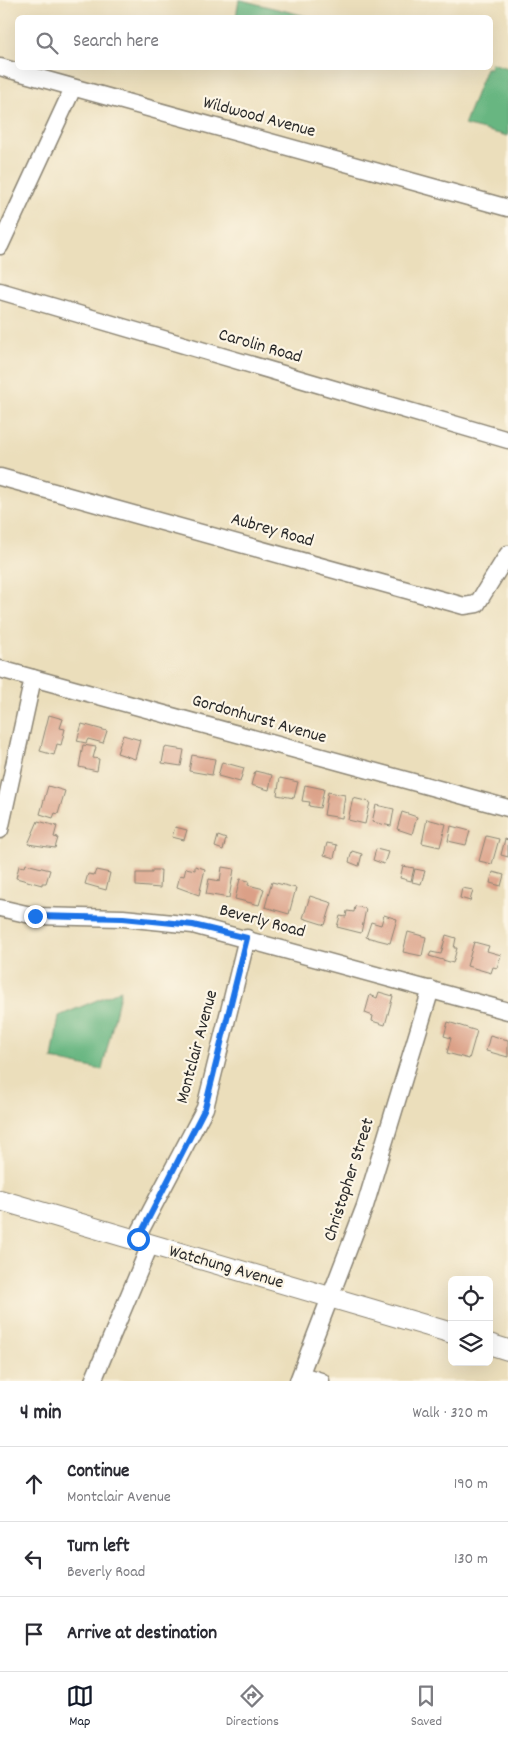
<!DOCTYPE html>
<meta charset="utf-8">
<style>
body{margin:0;font-family:Dekko,sans-serif;background:#f2f2f3;color:#2b2b33}
.controls{position:absolute;right:15px;bottom:15px;display:grid;overflow:hidden;border-radius:8px;box-shadow:0 5px 20px #0002}
.controls button{width:45px;height:45px;display:grid;place-items:center;padding:0;border:0;border-bottom:1px solid #e1e1e2;background:#fff;color:#2b2b33;font:25px sans-serif}
.stop{position:absolute;width:15px;height:15px;margin:-11px;border:4px solid #1a73e8;border-radius:50%;background:#fff}
.stop.end{background:#1a73e8;border-color:#fff;box-shadow:0 1px 5px #0008}
.list{margin:0;padding:0;list-style:none}
h2{display:flex;justify-content:space-between;align-items:center;height:65px;margin:0;padding:0 20px;font-size:21px}
h2 small{font-size:16px;font-weight:400;color:#7c7c81}
.list li{display:grid;grid-template-columns:32px 1fr auto;gap:15px;align-items:center;box-sizing:border-box;height:75px;padding:0 20px;border-top:1px solid #e1e1e2}
.list b{display:block;font-size:19px;white-space:nowrap}
.list p{margin:0;font-size:16px;white-space:nowrap;color:#7c7c81}
.list em{font-size:16px;font-style:normal;color:#7c7c81}
.icon{flex:none;width:28px;height:28px;fill:none;stroke:currentColor;stroke-width:2;stroke-linecap:round;stroke-linejoin:round}
.map{position:relative;flex:none;width:508px;height:1381px;overflow:hidden}
.search{position:absolute;background:#fff;box-shadow:0 5px 20px #0002;left:15px;right:15px;top:15px;height:55px;display:flex;align-items:center;gap:12px;box-sizing:border-box;padding:0 18px;border-radius:8px;color:#7c7c81;font-size:19px}
.sheet{height:290px;background:#fff}
nav{display:flex;justify-content:space-around;align-items:center;box-sizing:border-box;height:70px;border-top:1px solid #e1e1e2;background:#fff;font-size:14px;color:#7c7c81}
nav a{display:grid;justify-items:center;gap:2px}
nav .on{color:#111827}
.map>svg:first-child{display:block}
.forest{fill:#67b681;stroke:#497056}
.building{fill:#dba087}
.lines{fill:none;stroke-linecap:round;stroke-linejoin:round}
.minor-casing{stroke:#8b8473;stroke-width:19}
.major-casing{stroke:#8b8473;stroke-width:22}
.minor{stroke:#fff;stroke-width:16}
.major{stroke:#fff;stroke-width:20}
.route{stroke:#1a73e8;stroke-width:6}
.labels{text-anchor:middle;dominant-baseline:central;stroke-width:4.5;stroke-linejoin:round;paint-order:stroke}
.street-label{font-size:18px;fill:#2b2b2b;stroke:#fcf5e5}
</style>
<div class="map">
<svg width="508" height="1381" viewBox="0 0 508 1381">
<rect width="100%" height="100%" fill="#fcf5e5"/>
<filter id="ink" filterUnits="userSpaceOnUse"><feTurbulence type="fractalNoise" baseFrequency=".02" numOctaves="2"/><feDisplacementMap in="SourceGraphic" scale="10" xChannelSelector="R" yChannelSelector="G"/><feConvolveMatrix kernelMatrix="1 2 1 2 8 2 1 2 1" color-interpolation-filters="sRGB"/></filter>
<filter id="wash" filterUnits="userSpaceOnUse"><feTurbulence type="fractalNoise" baseFrequency=".0096" numOctaves="4" result="noise"/><feDisplacementMap in="SourceGraphic" scale="20" xChannelSelector="R" yChannelSelector="G"/><feGaussianBlur stdDeviation="1.12" result="paint"/><feColorMatrix in="noise" values="0 0 0 0 0 0 0 0 0 0 0 0 0 0 0 0 0 1.4 0 .05"/><feComposite in="paint" operator="in"/></filter>
<g filter="url(#wash)">
<rect width="100%" height="100%" fill="#ebdebb"/>
<!-- forest -->
<g class="forest">
<path d="M239 0H241L310 17H236Z"/>
<path d="M491 63 508 68V136L464 125 486 68H490Z"/>
<path d="M121 990 102 1070 52 1059 59 1016Z"/>
</g>
<g id="blocks">
<!-- building -->
<g class="building">
<path d="M49 715 63 719 60 728 65 729 61 745 57 744 54 755 40 751Z"/>
<path d="M82 724 107 731 103 743 88 739 86 743 77 741Z"/>
<path d="M123 735 140 740 135 759 117 753Z"/>
<path d="M83 745 96 747 93 758 99 759 97 771 79 767Z"/>
<path d="M165 747 184 750 181 766 162 763Z"/>
<path d="M192 755 215 759 212 775 189 771Z"/>
<path d="M222 762 244 768 240 782 218 776Z"/>
<path d="M255 771 272 775 269 790 251 785Z"/>
<path d="M280 778 298 782 294 798 277 795Z"/>
<path d="M305 785 324 789 320 808 309 806 310 802 302 801Z"/>
<path d="M48 786 65 791 58 814 55 813 53 818 40 814Z"/>
<path d="M328 792 345 795 342 818 324 815Z"/>
<path d="M353 798 370 802 365 824 348 820Z"/>
<path d="M376 805 394 809 391 826 372 822Z"/>
<path d="M402 812 417 817 412 834 397 829Z"/>
<path d="M427 819 446 824 440 847 422 843Z"/>
<path d="M38 821 57 826 54 837 58 838 55 848 28 844Z"/>
<path d="M451 826 470 831 466 845 448 841Z"/>
<path d="M175 827 187 830 184 840 172 837Z"/>
<path d="M218 836 226 839 223 850 215 847Z"/>
<path d="M486 836 499 839 492 864 479 861Z"/>
<path d="M505 839 508 840V857L501 855Z"/>
<path d="M327 843 337 845 334 858 324 855Z"/>
<path d="M376 849 388 852 384 864 373 860Z"/>
<path d="M352 851 362 854 359 866 349 862Z"/>
<path d="M26 864 50 870 46 883H42V885L16 878 19 866 25 867Z"/>
<path d="M195 866 205 869 199 895 177 887 180 875 184 876 186 868 195 870Z"/>
<path d="M403 866 414 868 411 881 400 878Z"/>
<path d="M222 867 234 869 229 898 206 894 209 879 220 881Z"/>
<path d="M415 869 425 871 421 884 412 882Z"/>
<path d="M96 870 110 873 106 890 85 884 88 874 94 875Z"/>
<path d="M152 870H161L160 888 136 886V873H152Z"/>
<path d="M493 872 504 875 501 886 490 883Z"/>
<path d="M240 879 249 881 248 885 264 889 259 905 235 899Z"/>
<path d="M272 882 296 888 289 914 265 907Z"/>
<path d="M462 888 473 890 470 901 460 898Z"/>
<path d="M310 896 332 903 325 925 303 918Z"/>
<path d="M355 906 366 909 361 933 337 927 340 916 346 917 347 911 354 912Z"/>
<path d="M384 915 397 919 390 943 366 937 371 922 381 925Z"/>
<path d="M408 932 426 937 422 956 403 952Z"/>
<path d="M446 935 456 938 454 948H457L453 963 429 956 431 952 441 954Z"/>
<path d="M474 942 489 946 487 951 501 955 497 968 493 967 491 973 467 966Z"/>
<path d="M379 992 393 996 385 1025 372 1021 373 1016 365 1013 370 995 377 998Z"/>
<path d="M448 1022 477 1031 469 1059 447 1053 451 1038 444 1036Z"/>
<path d="M490 1035 508 1040V1057L486 1051Z"/>
</g>
</g>
</g>
<g filter="url(#ink)">
<use href="#blocks" fill-opacity="0" stroke="#8b8473" stroke-width="1"/>
<g class="lines">
<defs>
<g id="minor">
<path d="M0 67 508 208"/>
<path d="M0 246 73 88"/>
<path d="M0 291 508 440"/>
<path d="M0 477 464 606 477 604 508 554"/>
<path d="M0 669 508 808"/>
<path d="M0 830 33 678"/>
<path d="M0 908 35 916 123 918 193 925 508 1011"/>
<path d="M135 1241 205 1108 247 938"/>
<path d="M301 1375 321 1381"/>
<path d="M93 1381 150 1245"/>
<path d="M298 1381 365 1206 431 989"/>
</g>
<g id="major">
<path d="M0 1200 452 1333"/>
<path d="M489 1344 508 1350"/>
</g>
</defs>
<!-- minor casing -->
<use href="#minor" class="minor-casing"/>
<!-- major casing -->
<use href="#major" class="major-casing"/>
<!-- minor -->
<use href="#minor" class="minor"/>
<!-- major -->
<use href="#major" class="major"/>
</g>
</g>
<g class="lines" filter="url(#ink)">
<!-- route -->
<path class="route" d="M35 916 123 918 193 925 247 938 205 1108 138 1239"/>
</g>
<g class="labels">
<!-- street labels -->
<g class="street-label">
<text transform="translate(259 118) rotate(15)">Wildwood Avenue</text>
<text transform="translate(260 347) rotate(16)">Carolin Road</text>
<text transform="translate(272 531) rotate(16)">Aubrey Road</text>
<text transform="translate(259 720) rotate(16)">Gordonhurst Avenue</text>
<text transform="translate(262 922) rotate(15)">Beverly Road</text>
<text transform="translate(198 1047) rotate(-75)">Montclair Avenue</text>
<text transform="translate(350 1180) rotate(-72)">Christopher Street</text>
<text transform="translate(226 1268) rotate(16)">Watchung Avenue</text>
</g>
</g>
</svg>
<div class="controls">
<button><svg class="icon" aria-label="locate" viewBox="0 0 24 24"><circle cx="12" cy="12" r="6"/><path d="M12 2v4M12 18v4M2 12h4M18 12h4"/></svg></button>
<button><svg class="icon" aria-label="layers" viewBox="0 0 24 24"><path d="M12 4l9 5-9 5-9-5zM3 14l9 5 9-5"/></svg></button>
</div>
<div class="stop" style="left:138px;top:1239px"></div>
<div class="stop end" style="left:35px;top:916px"></div>
<div class="search"><svg class="icon" aria-label="search" viewBox="0 0 24 24"><circle cx="10" cy="10" r="6"/><path d="M15 15l6 6"/></svg>Search here</div>
</div>
<section class="sheet">
<h2>4 min<small>Walk · 320 m</small></h2>
<ul class="list">
<li><svg class="icon" aria-label="ahead" viewBox="0 0 24 24"><path d="M12 20V5M6 11l6-6 6 6"/></svg><div><b>Continue</b><p>Montclair Avenue</p></div><em>190 m</em></li>
<li><svg class="icon" aria-label="left" viewBox="0 0 24 24"><path d="M17 20v-9H6M10 6l-5 5 5 5"/></svg><div><b>Turn left</b><p>Beverly Road</p></div><em>130 m</em></li>
<li><svg class="icon" aria-label="arrive" viewBox="0 0 24 24"><path d="M6 21V4h12l-3 4 3 4H6"/></svg><div><b>Arrive at destination</b></div></li>
</ul>
</section>
<nav>
<a class="on"><svg class="icon" aria-label="map" viewBox="0 0 24 24"><path d="M3 6l6-2 6 2 6-2v14l-6 2-6-2-6 2zM9 4v14M15 6v14"/></svg>Map</a>
<a><svg class="icon" aria-label="directions" viewBox="0 0 24 24"><path d="M12 3l9 9-9 9-9-9zM9 14v-3h6M13 9l2 2-2 2"/></svg>Directions</a>
<a><svg class="icon" aria-label="saved" viewBox="0 0 24 24"><path d="M7 4h10v16l-5-4-5 4z"/></svg>Saved</a>
</nav>
